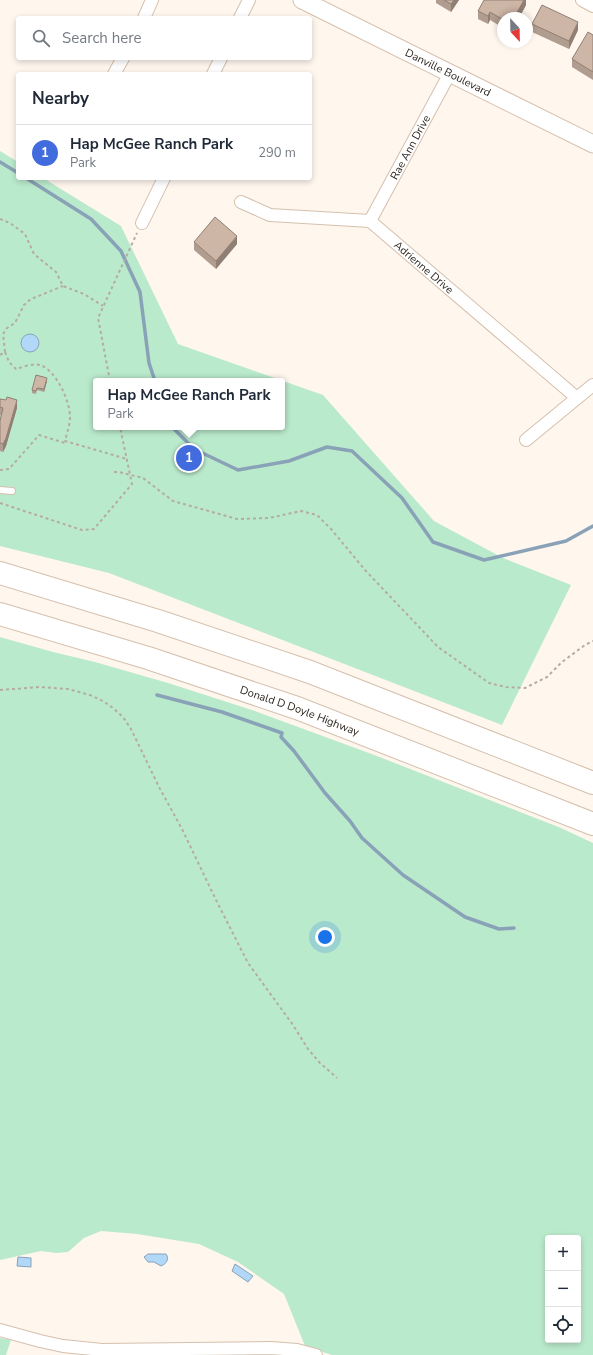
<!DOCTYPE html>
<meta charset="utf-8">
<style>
body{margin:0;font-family:"Nunito Sans",sans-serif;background:#f6f6f7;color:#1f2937}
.controls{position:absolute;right:12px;bottom:12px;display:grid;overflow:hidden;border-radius:4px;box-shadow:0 2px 6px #0003}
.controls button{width:36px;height:36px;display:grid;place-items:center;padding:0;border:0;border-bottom:1px solid #e0e1e3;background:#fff;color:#1f2937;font:20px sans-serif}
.compass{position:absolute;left:497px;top:12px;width:36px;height:36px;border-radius:50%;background:#fff;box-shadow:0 2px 6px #0003;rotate:158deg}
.you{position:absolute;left:325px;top:937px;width:14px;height:14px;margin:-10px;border:3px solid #fff;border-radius:50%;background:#1a73e8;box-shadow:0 0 0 6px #1a73e833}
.badge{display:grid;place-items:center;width:26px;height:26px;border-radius:50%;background:#426cdd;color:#fff;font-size:13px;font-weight:700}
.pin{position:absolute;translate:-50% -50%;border:2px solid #fff;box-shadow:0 1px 4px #0006}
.popup{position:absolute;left:93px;top:378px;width:192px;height:52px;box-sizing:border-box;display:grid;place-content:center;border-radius:4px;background:#fff;filter:drop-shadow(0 1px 3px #0005);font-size:13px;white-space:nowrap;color:#747a83}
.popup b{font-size:15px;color:#1f2937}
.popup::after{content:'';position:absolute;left:50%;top:100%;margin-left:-8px;border:8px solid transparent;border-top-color:#fff}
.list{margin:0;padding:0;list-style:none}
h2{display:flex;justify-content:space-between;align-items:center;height:52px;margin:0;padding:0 16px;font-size:17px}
h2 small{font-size:13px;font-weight:400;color:#747a83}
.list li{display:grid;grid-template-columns:26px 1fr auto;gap:12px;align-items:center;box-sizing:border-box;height:56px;padding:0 16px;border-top:1px solid #e0e1e3}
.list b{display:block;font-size:15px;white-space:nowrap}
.list p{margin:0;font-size:13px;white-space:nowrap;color:#747a83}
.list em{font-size:13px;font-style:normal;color:#747a83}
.icon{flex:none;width:22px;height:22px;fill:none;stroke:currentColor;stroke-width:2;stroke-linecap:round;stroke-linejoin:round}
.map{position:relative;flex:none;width:593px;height:1355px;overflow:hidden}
.search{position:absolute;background:#fff;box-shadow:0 2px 6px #0003;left:16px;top:16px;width:296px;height:44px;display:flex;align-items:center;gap:10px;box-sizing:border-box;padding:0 14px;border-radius:4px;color:#747a83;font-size:15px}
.panel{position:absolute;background:#fff;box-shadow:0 2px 6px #0003;left:16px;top:72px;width:296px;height:108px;border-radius:4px}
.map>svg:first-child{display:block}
.green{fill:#baeacc;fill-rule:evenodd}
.water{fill:#b1d8f9;stroke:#89a2b7}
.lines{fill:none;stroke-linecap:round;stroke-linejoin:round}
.stream{stroke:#89a2b7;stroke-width:3.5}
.lane-casing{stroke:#d5c0ad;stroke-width:8}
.street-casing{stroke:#d5c0ad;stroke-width:14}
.secondary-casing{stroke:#d5c0ad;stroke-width:19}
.highway-casing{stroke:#d5c0ad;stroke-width:24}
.path{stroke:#b4aca4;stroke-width:2;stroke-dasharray:3 3;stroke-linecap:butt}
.lane{stroke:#fff;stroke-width:6}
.street{stroke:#fff;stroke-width:12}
.secondary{stroke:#fff;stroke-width:17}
.highway{stroke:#fff;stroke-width:22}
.wall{fill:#b19d8f}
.shaded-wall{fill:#907f74}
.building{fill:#ceb6a6;stroke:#907f74}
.labels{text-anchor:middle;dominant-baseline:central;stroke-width:3;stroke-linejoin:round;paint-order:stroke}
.street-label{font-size:11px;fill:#2d251e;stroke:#fff6ee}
</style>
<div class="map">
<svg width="593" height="1355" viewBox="0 0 593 1355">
<rect width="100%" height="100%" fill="#fff6ee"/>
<!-- green -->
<g class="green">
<path d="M0 151 18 162V178H43L121 226 178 344 323 395 434 521 503 558 571 585 502 725 109 573 0 546ZM96 381H282V427H96Z"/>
<path d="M0 637 53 652 95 662 168 683 252 710 377 756 561 828 593 843V1355H332L305 1346 284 1294 238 1262 199 1244 137 1234 101 1231 84 1238 68 1252 56 1253 41 1251 0 1260ZM548 1238H578V1340H548Z"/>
<path d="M0 1338 11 1340 6 1355H0Z"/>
</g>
<!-- water -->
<g class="water">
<circle cx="30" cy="343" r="9"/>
<path d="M148 1254H166C170 1259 166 1264 161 1266L154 1262H148L144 1257Z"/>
<path d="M18 1257 31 1258V1267L17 1266Z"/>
<path d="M235 1264 253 1276 248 1282 232 1271Z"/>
</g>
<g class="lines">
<!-- stream -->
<g class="stream">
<path d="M0 162 18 173"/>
<path d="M26 178 91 219 121 251 140 292 149 363 155 381"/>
<path d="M172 427 194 449 238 470 289 461 327 447 352 451 402 498 433 542 484 560 566 541 593 526"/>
<path d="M157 695 222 712 282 733 281 737 294 751 325 793 350 821 362 838 403 875 465 917 499 929 514 928"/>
</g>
<defs>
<path id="lane" d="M0 490 12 491"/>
<g id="street">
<path d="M582 0 593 6"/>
<path d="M144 18 152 0"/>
<path d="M240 18 249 0"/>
<path d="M114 74 123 58"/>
<path d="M213 74 221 58"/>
<path id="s1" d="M241 202 270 215 370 221 577 398"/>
<path id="s2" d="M370 221 450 73"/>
<path d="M142 223 164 178"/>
<path d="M526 440 593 385"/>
<path d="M0 1330 40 1341 63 1346 102 1350 271 1348 297 1350 316 1355"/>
</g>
<g id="secondary">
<path id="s3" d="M302 0 593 144"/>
</g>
<g id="highway">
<path d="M0 573 158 621 310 672 593 783"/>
<path id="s4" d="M0 614 148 658 297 708 593 824"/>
</g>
</defs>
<!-- lane casing -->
<use href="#lane" class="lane-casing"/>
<!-- street casing -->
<use href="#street" class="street-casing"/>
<!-- secondary casing -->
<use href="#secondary" class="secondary-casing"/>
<!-- highway casing -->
<use href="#highway" class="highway-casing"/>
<!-- path -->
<g class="path">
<path d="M0 219 10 223 25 234 34 254 56 272 63 286 84 294 103 306"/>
<path d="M5 352 9 362 16 369C23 367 33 363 40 365 56 370 70 401 70 417 70 424 67 433 65 441L127 459"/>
<path d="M0 355 5 352 3 334 7 328 15 323 24 305 31 299 63 286"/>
<path d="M110 381 98 318 137 233"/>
<path d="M0 470 9 469 39 435 65 443V441"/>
<path d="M114 472H119L143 478 173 501 237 519 269 518 301 511 317 515 331 529 365 570 438 647 489 683 506 687 525 688 547 677 562 662 585 645 593 641"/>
<path d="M0 503 82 530 94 529 132 484 120 427"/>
<path d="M0 690 40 687 68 689 90 695 103 701 113 708 123 717 131 729 159 787 182 829 216 900 248 963 293 1025 308 1049 320 1063 337 1078"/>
</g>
<!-- lane -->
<use href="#lane" class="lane"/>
<!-- street -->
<use href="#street" class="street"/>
<!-- secondary -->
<use href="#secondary" class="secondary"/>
<!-- highway -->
<use href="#highway" class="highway"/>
</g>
<!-- wall -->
<g class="wall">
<path d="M436 0H459L451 12 436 3Z"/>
<path d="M510 0H526V5L519 18H503V32L500 30V26L490 20 488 24 478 19V11Z"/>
<path d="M532 24 578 30 569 49 532 32Z"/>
<path d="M593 35V80L572 67V59Z"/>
<path d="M194 242 237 244 216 269 194 250Z"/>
<path d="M47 381 44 392 37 390 36 394 32 393V390Z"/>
<path d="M0 399 17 408 6 446 3 452 0 451V421L1 415H0Z"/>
</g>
<!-- shaded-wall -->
<g class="shaded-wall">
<path d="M454 0H459L451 12V4Z"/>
<path d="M524 0H526V5L519 18H514Z"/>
<path d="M490 12V20L488 24V16Z"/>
<path d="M578 22V30L569 49V41Z"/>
<path d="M237 236V244L216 269V261Z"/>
<path d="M47 378V381L44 392V389Z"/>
<path d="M17 400V408L6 446 3 452V444Z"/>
</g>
<!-- building -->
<g class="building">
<path d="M444 0H454L451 4Z"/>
<path d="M484 0H524L514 18H503V24L500 22 502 19 490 12 488 16 478 11Z"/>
<path d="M542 5 578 22 569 41 532 24Z"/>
<path d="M588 32 593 35V72L572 59Z"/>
<path d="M215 217 237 236 216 261 194 242Z"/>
<path d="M36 375 47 378 44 389 37 388 36 391 32 390Z"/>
<path d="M7 397 17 400 6 438 3 444 0 443V421L3 408 0 407V399L6 400Z"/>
</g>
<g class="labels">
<!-- street labels -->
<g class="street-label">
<text stroke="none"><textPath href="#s3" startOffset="163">Danville Boulevard</textPath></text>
<text stroke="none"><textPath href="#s2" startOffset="84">Rae Ann Drive</textPath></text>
<text stroke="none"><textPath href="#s1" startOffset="203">Adrienne Drive</textPath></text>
<text stroke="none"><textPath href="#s4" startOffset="315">Donald D Doyle Highway</textPath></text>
</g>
</g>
</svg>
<div class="controls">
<button>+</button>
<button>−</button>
<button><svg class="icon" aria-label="locate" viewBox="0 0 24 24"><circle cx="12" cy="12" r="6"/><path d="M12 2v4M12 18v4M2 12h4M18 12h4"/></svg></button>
</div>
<svg class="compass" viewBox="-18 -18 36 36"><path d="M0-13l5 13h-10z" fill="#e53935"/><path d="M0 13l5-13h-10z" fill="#747a83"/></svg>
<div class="you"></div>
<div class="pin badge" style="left:189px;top:458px">1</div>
<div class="popup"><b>Hap McGee Ranch Park</b>Park</div>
<div class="search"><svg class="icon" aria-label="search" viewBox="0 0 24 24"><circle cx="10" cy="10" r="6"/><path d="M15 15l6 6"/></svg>Search here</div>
<section class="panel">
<h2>Nearby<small></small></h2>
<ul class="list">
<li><span class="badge">1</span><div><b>Hap McGee Ranch Park</b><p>Park</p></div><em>290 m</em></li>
</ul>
</section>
</div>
